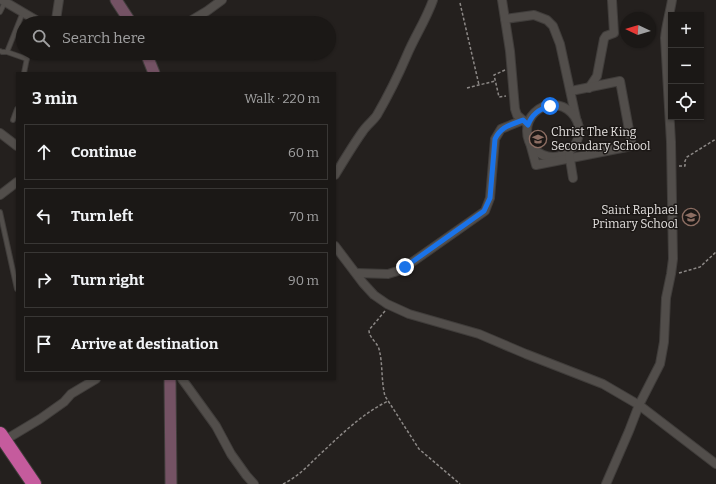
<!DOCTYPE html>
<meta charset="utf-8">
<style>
body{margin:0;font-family:Bitter,serif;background:#282523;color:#f1f3f6}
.controls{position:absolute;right:12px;top:12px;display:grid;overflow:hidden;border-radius:0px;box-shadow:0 1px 3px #0004}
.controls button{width:36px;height:36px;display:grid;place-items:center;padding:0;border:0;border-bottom:1px solid #393735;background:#1b1816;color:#f1f3f6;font:20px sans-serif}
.compass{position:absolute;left:620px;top:12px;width:36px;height:36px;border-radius:50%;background:#1b1816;box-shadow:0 1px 3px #0004;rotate:274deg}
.stop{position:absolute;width:12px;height:12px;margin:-9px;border:3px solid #1a73e8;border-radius:50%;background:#fff}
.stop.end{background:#1a73e8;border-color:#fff;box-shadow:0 1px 4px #0008}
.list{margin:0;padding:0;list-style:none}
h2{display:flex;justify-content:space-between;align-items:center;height:52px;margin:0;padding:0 16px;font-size:17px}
h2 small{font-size:13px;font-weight:400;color:#a0a0a1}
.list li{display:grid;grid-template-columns:26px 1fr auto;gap:12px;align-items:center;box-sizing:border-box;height:56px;margin:0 8px 8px;padding:0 8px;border:1px solid #393735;border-radius:0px}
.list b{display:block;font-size:15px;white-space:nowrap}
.list em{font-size:13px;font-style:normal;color:#a0a0a1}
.icon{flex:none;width:22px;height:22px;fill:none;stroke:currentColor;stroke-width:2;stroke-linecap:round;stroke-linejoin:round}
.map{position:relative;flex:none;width:716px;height:484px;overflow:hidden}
.search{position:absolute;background:#1b1816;box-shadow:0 1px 3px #0004;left:16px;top:16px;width:320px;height:44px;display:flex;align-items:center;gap:10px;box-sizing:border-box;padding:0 14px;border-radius:22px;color:#a0a0a1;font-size:15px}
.panel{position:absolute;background:#1b1816;box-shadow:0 1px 3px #0004;left:16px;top:72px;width:320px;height:308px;border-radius:0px}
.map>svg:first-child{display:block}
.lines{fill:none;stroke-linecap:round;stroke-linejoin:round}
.lane-casing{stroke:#403d3b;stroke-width:6}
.street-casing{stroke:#403d3b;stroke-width:10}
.secondary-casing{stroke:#403d3b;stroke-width:13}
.highway-casing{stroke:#403d3b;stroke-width:16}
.path{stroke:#8c8886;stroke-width:1.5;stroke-dasharray:3 2;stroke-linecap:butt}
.lane{stroke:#524e4b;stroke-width:4}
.street{stroke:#524e4b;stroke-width:8}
.secondary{stroke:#745264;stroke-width:11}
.highway{stroke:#c55b9d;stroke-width:14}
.route{stroke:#1a73e8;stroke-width:5}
.labels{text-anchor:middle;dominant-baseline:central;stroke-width:3;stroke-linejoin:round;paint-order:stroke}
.poi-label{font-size:12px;fill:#e3e0de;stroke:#1b1715;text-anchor:start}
</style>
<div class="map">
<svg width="716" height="484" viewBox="0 0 716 484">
<rect width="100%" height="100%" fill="#24201e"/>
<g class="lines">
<defs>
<g id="lane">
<path d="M0 12 5 2"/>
<path d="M0 51 2 52H7L23 12"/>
<path d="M7 52 27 59"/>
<path d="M24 73 28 53"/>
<path d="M13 120 17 109"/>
<path d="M0 212 17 289"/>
</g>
<g id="street">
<path d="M2 0 41 23"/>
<path d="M502 0 510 51 515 109 517 115 526 123"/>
<path d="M505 19 534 15 547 20 553 26 560 44 576 118"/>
<path d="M53 23 56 20 59 0"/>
<path d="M187 23 207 11 222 0"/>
<path d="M589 88 597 76 604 39 606 36 614 33 612 0"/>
<circle cx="553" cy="131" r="26"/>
<path d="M0 133 17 146"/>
<path d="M530 143 536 165 632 146 620 81 571 91"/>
<path d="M569 153 573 178"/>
<path d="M335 175C344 160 353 145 363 131 367 125 373 121 377 115 388 96 398 76 407 55 415 36 426 20 433 0"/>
<path d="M0 195 17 182"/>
<path d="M335 246 363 283 374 295 387 304 409 314 479 334 526 354 603 384 639 405 716 464"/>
<path d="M356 273 388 274 401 270 485 211 490 198 495 139 501 129 523 120"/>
<path d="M182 379 216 426 231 454 246 475 254 484"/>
<path d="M5 440 40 419 64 402 71 394 96 379"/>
<path d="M606 484 629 431 639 405 660 364 664 342 666 298 671 274 673 259 671 142 665 38C666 25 670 13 672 0"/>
</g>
<g id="secondary">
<path d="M116 0 131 23"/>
<path d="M146 53 154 73"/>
<path d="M170 379 171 484"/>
</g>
<path id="highway" d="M0 434 34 484"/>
</defs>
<!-- lane casing -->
<use href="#lane" class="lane-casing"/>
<!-- street casing -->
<use href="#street" class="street-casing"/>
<!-- secondary casing -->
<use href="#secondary" class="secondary-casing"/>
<!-- highway casing -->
<use href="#highway" class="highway-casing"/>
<!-- path -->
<g class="path">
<path d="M460 3 479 85"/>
<path d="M505 70 494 75 499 97 506 96"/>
<path d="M467 88 495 81"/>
<path d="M679 166H685V161L687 157 716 139"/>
<path d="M679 273 700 267 716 252"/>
<path d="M385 311 369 330C369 338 377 342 379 349 383 364 381 381 385 396L419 449 460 484"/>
<path d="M283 484C296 478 307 467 317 457 340 436 360 415 388 401"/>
</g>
<!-- lane -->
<use href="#lane" class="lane"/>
<!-- street -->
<use href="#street" class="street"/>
<!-- secondary -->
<use href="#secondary" class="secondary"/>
<!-- highway -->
<use href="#highway" class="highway"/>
</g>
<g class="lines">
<!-- route -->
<path class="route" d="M405 267 484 211 490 198 495 139C501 126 511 125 523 120L528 125C532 114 539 109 550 106"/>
</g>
<!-- icons -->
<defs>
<symbol id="school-ring" viewBox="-11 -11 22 22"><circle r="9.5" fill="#1b1715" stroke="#8d6e63" stroke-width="1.5"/><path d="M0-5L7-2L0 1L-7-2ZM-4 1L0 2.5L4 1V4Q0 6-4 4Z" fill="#8d6e63"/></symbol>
</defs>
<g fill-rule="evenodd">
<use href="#school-ring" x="528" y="129" width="20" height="20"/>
<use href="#school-ring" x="681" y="207" width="20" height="20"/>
</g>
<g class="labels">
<!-- poi labels -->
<g class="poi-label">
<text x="551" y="132">Christ The King<tspan x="551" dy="14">Secondary School</tspan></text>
<text x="678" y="210" text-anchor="end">Saint Raphael<tspan x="678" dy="14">Primary School</tspan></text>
</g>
</g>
</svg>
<div class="controls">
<button>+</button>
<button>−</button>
<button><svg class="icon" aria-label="locate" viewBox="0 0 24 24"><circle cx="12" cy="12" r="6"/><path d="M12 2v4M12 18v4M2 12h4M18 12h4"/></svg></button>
</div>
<svg class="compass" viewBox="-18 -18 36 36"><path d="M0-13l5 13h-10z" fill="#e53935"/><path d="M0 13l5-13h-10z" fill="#a0a0a1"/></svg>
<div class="stop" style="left:550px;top:106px"></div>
<div class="stop end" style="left:405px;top:267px"></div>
<div class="search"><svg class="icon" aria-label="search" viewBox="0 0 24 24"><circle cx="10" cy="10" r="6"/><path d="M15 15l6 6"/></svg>Search here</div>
<section class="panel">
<h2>3 min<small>Walk · 220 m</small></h2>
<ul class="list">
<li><svg class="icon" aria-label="ahead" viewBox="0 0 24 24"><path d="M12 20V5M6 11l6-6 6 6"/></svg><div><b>Continue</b></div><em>60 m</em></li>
<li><svg class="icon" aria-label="left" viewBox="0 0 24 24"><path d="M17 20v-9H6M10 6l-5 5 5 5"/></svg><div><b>Turn left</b></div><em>70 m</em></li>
<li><svg class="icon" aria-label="right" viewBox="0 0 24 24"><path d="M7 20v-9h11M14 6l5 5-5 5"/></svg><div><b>Turn right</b></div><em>90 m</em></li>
<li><svg class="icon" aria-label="arrive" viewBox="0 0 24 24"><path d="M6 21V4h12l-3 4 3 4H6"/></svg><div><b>Arrive at destination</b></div></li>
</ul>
</section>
</div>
